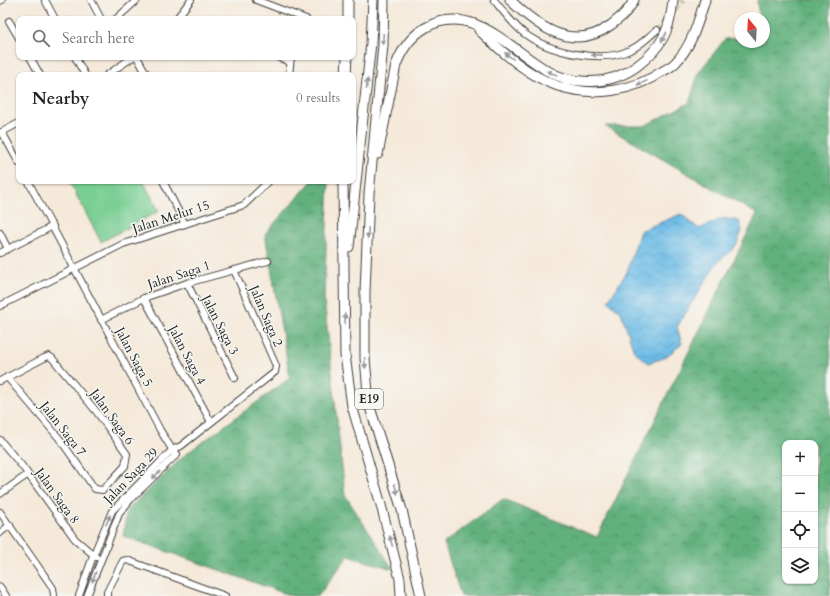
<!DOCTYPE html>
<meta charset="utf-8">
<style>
body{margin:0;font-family:Cardo,serif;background:#f6f6f6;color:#202124}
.controls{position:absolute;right:12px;bottom:12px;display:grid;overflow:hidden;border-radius:8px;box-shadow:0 1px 3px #0004}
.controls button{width:36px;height:36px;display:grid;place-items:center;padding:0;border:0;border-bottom:1px solid #e0e0e0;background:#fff;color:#202124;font:20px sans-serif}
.compass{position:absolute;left:734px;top:12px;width:36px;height:36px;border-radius:50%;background:#fff;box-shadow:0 1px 3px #0004;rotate:342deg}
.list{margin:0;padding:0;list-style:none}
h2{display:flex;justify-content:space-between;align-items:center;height:52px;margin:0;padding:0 16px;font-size:17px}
h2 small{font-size:13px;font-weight:400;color:#757577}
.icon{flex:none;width:22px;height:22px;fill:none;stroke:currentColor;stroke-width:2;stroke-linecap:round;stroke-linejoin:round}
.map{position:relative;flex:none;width:830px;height:596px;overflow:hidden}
.search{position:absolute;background:#fff;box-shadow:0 1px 3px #0004;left:16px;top:16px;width:340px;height:44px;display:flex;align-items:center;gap:10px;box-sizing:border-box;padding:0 14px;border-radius:8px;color:#757577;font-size:15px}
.panel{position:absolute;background:#fff;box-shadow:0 1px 3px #0004;left:16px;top:72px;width:340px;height:112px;border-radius:8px}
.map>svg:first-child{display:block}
.forest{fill:url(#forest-crowns);stroke:#3f664c;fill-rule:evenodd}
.garden{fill:#78ce93;stroke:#4a7558}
.water{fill:url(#water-waves);stroke:#446c81}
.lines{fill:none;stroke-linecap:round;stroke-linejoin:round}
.minor-tunnel{stroke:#d4cabd;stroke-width:6;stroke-dasharray:6 3;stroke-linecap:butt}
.minor-casing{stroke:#3d3b38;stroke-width:8}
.highway-casing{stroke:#3d3b38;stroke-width:11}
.minor{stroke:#fff;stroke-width:6}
.highway{stroke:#fff;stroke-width:9}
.oneway{fill:#999}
.labels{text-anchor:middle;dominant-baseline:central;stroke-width:3;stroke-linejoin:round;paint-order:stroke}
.shield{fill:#f6f6f2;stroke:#5d5d5c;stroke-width:1}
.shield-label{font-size:12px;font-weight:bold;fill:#1c1c1c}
.street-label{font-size:13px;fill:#1c1c1c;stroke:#f6f6f2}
</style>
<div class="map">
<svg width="830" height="596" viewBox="0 0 830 596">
<defs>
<pattern id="forest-crowns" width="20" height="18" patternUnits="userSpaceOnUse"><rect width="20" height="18" fill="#62b17d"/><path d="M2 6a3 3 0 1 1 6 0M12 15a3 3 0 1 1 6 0" fill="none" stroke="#508f66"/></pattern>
<pattern id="water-waves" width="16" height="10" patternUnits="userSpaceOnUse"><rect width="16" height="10" fill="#6cbbe6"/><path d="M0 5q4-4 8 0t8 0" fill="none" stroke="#5da0c5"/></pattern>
</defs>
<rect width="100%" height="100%" fill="#f6f6f2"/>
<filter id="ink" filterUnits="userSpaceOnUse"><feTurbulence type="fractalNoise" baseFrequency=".025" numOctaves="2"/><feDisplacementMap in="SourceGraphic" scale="8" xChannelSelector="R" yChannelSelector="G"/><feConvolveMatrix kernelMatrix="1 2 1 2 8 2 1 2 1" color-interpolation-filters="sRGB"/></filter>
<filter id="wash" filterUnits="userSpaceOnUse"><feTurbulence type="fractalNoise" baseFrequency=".012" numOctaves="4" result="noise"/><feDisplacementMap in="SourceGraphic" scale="16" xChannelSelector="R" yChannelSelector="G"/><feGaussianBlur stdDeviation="0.9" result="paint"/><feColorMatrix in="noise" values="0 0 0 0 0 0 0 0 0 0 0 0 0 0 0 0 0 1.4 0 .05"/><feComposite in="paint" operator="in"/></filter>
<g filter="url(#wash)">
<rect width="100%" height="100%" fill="#f5e9d9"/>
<!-- forest -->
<g class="forest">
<path d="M757 0H830V596H461L444 543 503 499 597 537 757 214 605 126H644L689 103 699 72 725 39 740 38V42H764V18H759ZM785 443H815V581H785Z"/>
<path d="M312 181H329L324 298 345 495 393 569 348 556 318 596H292L123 536 127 510 186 454 290 378 265 234Z"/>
</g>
<!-- garden -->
<path class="garden" d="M69 181H143L159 211 101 242Z"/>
<!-- water -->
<path class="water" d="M681 214 699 229 724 218 739 221 742 231 736 246 716 264 677 327 682 344 664 358 648 363 634 351 621 312 608 301 627 272 640 231Z"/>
</g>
<g filter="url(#ink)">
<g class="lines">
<!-- minor-tunnel -->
<path class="minor-tunnel" d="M657 30 671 17 683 0"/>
<defs>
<g id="minor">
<path d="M45 0 55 19"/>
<path d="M91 0 101 19"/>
<path d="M256 0 306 19"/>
<path d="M494 0C503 11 513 25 525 34 549 52 602 64 630 50 640 46 648 37 657 30"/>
<path d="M0 1 2 0"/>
<path d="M116 19 137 0"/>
<path d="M176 19 191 0"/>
<path d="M9 21 19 38"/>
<path d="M30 57 40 75"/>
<path d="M75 57 85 75"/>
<path d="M137 57 147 75"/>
<path d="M277 57 290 62"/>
<path d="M107 75 133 57"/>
<path d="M289 75 291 57"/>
<path d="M2 132 19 163"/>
<path d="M0 133 19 123"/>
<path d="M28 181 160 430 176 456"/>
<path d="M163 181 185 224"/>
<path d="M0 233 8 249"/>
<path d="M0 253 53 226"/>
<path d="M187 283 235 378"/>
<path d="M144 298 211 422"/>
<path d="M0 306 123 244 244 205 269 181"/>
<path d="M101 320 144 298 187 283 268 261"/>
<path d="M0 381 44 358 49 356 52 358 96 411 127 454 125 466 103 490 95 489 59 438 7 377"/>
<path d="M0 440 22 466 75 539 96 557"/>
<path d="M0 494 27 475"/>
<path d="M0 512 53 588 54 596"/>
<path d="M0 533 10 525"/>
<path d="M0 587 6 596"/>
<path d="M79 596 93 556 112 511 172 450 181 446 275 372 276 366 234 270"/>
<path d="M87 596 119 514 130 500 177 454"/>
<path d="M107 596V592L123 561 127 560 225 596"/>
</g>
<g id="highway">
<path d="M384 0 383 45 369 194 365 292V358L369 404 402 510 421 596"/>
<path d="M510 0C538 27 573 53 611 25 620 18 629 11 634 0"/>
<path d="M348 19V0"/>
<path d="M479 30C501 51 528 76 558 86 594 97 632 92 663 71 667 69 672 66 675 63 692 46 698 22 705 0"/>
<path d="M346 75 347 57"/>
<path d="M378 154 396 65C402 49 410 37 425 28 471 1 510 49 546 70 574 87 611 85 637 66 662 47 670 31 673 0"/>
<path d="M343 181 345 355 352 406 381 505 400 579 401 596"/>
<path d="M349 247 371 43 373 0"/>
</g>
</defs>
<!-- minor casing -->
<use href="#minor" class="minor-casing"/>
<!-- highway casing -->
<use href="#highway" class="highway-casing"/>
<!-- minor -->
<use href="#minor" class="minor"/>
<!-- highway -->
<use href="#highway" class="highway"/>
</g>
<!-- one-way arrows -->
<defs><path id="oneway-solid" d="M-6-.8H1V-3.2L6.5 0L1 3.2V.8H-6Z"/></defs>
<g class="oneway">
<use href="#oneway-solid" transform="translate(664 37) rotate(119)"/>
<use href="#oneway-solid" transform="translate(383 39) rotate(93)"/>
<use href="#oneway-solid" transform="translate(597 55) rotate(-179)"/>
<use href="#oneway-solid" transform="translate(509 56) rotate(-142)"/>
<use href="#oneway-solid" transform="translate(552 73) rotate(-159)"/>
<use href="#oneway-solid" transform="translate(642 83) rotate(156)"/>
<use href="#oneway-solid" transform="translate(367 84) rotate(-84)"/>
<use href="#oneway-solid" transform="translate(368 233) rotate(93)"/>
<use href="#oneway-solid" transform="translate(345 319) rotate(-91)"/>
<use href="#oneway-solid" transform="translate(365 363) rotate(85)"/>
<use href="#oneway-solid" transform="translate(156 475) rotate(136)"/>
<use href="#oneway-solid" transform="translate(396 489) rotate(73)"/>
<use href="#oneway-solid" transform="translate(108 520) rotate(-67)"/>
<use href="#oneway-solid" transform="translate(391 541) rotate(-104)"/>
<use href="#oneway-solid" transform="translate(94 577) rotate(110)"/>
</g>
</g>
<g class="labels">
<!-- shield labels -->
<rect class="shield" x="355" y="389" width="28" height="20" rx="3"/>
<g class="shield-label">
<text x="369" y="399">E19</text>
</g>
<!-- street labels -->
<g class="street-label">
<text transform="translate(171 217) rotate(-18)">Jalan Melur 15</text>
<text transform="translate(179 275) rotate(-18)">Jalan Saga 1</text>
<text transform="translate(266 316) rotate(67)">Jalan Saga 2</text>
<text transform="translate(220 325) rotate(63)">Jalan Saga 3</text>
<text transform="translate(187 355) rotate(62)">Jalan Saga 4</text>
<text transform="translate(134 357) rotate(62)">Jalan Saga 5</text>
<text transform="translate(112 417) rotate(54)">Jalan Saga 6</text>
<text transform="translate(63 429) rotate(52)">Jalan Saga 7</text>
<text transform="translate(131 476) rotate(-46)">Jalan Saga 29</text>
<text transform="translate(57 496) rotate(54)">Jalan Saga 8</text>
</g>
</g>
</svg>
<div class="controls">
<button>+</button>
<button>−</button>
<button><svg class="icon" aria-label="locate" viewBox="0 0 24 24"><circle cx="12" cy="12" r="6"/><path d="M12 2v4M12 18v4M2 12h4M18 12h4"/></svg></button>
<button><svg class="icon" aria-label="layers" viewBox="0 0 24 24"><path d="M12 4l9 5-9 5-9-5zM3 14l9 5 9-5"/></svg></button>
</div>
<svg class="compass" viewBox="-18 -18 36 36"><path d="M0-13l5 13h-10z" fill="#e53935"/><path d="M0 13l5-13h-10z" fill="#757577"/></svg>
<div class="search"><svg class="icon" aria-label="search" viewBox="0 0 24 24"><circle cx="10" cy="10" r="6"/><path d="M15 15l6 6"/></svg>Search here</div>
<section class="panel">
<h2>Nearby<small>0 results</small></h2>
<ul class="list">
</ul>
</section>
</div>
